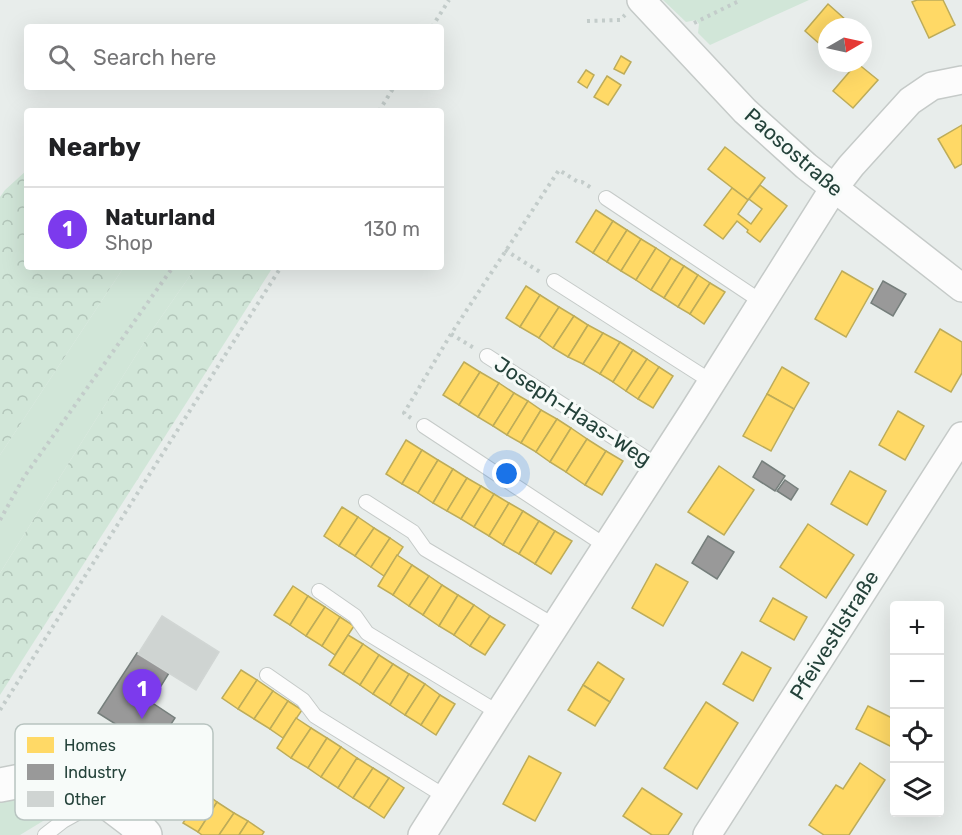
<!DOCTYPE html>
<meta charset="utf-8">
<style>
body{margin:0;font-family:Rubik,sans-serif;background:#f2f2f2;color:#202124}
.controls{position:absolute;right:18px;bottom:18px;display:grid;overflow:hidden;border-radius:6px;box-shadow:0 6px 24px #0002}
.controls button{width:54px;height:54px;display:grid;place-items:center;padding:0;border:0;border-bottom:2px solid #e0e0e0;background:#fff;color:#202124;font:30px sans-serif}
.compass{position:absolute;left:818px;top:18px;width:54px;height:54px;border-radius:50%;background:#fff;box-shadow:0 6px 24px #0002;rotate:81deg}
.you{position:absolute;left:507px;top:474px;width:21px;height:21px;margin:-15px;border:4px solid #fff;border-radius:50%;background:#1a73e8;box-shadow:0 0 0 9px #1a73e833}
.badge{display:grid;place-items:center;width:39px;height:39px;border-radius:50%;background:#7c3aed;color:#fff;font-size:20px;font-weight:700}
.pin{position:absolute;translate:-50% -50px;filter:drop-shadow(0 2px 3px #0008)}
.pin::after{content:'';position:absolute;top:32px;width:21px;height:18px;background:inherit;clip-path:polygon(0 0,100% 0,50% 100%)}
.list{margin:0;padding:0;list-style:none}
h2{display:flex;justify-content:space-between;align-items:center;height:78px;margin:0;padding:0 24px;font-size:26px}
h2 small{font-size:20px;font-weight:400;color:#757577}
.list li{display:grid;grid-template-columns:39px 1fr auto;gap:18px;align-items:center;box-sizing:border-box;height:84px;padding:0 24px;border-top:2px solid #e0e0e0}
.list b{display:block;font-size:22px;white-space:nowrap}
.list p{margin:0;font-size:20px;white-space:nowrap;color:#757577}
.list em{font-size:20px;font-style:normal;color:#757577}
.icon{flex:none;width:33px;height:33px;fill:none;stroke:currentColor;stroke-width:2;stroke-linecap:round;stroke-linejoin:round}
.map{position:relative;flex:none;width:962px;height:835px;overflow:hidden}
.search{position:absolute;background:#fff;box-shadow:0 6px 24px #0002;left:24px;top:24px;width:420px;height:66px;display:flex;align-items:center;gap:15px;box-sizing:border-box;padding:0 21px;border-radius:6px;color:#757577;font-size:22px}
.panel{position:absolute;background:#fff;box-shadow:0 6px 24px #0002;left:24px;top:108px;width:420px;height:162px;border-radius:6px}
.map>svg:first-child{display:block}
.grass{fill:#d1e6d8}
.forest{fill:url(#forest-crowns)}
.homes{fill:#ffd966;stroke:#bdac59;stroke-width:1.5}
.industry{fill:#999;stroke:#767f7c;stroke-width:1.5}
.building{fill:#cfd4d2;stroke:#d1d6d4;stroke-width:1.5}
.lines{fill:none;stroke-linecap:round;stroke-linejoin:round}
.service-casing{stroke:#c5cac8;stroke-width:16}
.minor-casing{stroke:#c5cac8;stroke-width:30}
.tertiary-casing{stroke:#c5cac8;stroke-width:36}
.path{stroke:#c3ccca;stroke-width:4;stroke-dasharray:3 4.5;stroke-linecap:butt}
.service{stroke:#fcfcfc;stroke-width:14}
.minor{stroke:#fcfcfc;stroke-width:27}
.tertiary{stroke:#fcfcfc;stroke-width:33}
.labels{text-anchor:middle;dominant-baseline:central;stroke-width:6;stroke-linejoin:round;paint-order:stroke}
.street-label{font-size:21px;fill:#24423a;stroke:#f7fbf9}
.key{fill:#f7fbf9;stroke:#b8c4c0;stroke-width:1.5}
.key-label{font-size:16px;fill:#24423a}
</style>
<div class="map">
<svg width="962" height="835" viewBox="0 0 962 835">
<defs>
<pattern id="forest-crowns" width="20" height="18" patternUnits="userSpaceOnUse" patternTransform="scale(1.5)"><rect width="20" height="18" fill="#d1e6d8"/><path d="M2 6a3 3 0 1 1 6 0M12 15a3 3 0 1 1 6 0" fill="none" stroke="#b3c6ba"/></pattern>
</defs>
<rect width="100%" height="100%" fill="#e8edeb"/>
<!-- grass -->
<g class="grass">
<path d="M663 0H809L710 45 698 33 699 24 696 20 686 22Z"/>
<path d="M124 267H196L148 336 0 573V455Z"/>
<path d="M17 794 66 801V807L20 835H0V796Z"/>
</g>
<!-- forest -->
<g class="forest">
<path d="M27 170V267H124L0 455V197L5 190Z"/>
<path d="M196 267H273L0 695V573L148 336Z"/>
</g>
<!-- homes -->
<g class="homes">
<path d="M917 0H943L955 25 929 38 912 2Z"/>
<path d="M828 4 846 20 840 27H827V42L823 47 805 31Z"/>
<path d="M621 56 631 62 624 74 614 69Z"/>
<path d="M857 63 878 80 853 108 833 91Z"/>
<path d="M586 70 594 75 587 88 578 82Z"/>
<path d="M607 76 621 85 608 105 594 97Z"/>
<path d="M962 125V164L955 168 938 139Z"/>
<path d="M725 147 765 178 748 200 708 169Z"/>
<path d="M760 185 787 206 760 242 747 232 748 230 737 221 723 239 704 225 732 188 748 200 738 214 751 224 762 209 749 199Z"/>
<path d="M596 210 613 221 593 253 576 242Z"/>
<path d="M613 221 627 230 607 262 593 253Z"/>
<path d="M627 230 641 239 621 271 607 262Z"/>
<path d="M641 239 656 248 636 280 621 271Z"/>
<path d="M656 248 671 258 651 290 636 280Z"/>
<path d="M671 258 684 266 664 298 651 290Z"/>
<path d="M684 266 698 275 678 307 664 298Z"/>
<path d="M842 271 873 289 846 337 815 319Z"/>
<path d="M698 275 710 283 690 314 678 307Z"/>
<path d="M710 283 725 292 704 324 690 314Z"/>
<path d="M526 286 540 295 520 327 506 318Z"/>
<path d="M540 295 559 307 539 338 520 327Z"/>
<path d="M559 307 574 316 553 348 539 338Z"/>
<path d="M574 316 588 325 568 357 553 348Z"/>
<path d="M588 325 603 333 583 364 568 357Z"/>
<path d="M940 329 962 342V373L951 392 915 372Z"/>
<path d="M603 333 620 342 600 374 583 364Z"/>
<path d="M620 342 633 350 613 382 600 374Z"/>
<path d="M633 350 647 359 626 391 613 382Z"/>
<path d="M647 359 659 367 638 399 626 391Z"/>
<path d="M464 362 480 372 459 405 443 395Z"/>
<path d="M659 367 673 376 653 408 638 399Z"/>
<path d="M782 367 809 383 794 409 767 394Z"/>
<path d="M480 372 499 383 478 417 459 405Z"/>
<path d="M499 383 514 393 493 426 478 417Z"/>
<path d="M514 393 528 401 507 435 493 426Z"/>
<path d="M767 394 794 409 771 451 743 436Z"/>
<path d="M528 401 541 410 521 443 507 435Z"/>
<path d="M541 410 557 419 536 452 521 443Z"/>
<path d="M898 411 924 426 905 460 879 445Z"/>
<path d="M557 419 571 428 550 462 536 452Z"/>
<path d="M571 428 587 439 566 472 550 462Z"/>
<path d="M587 439 606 451 585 485 566 472Z"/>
<path d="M406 440 422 450 402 484 386 474Z"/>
<path d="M422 450 438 460 418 493 402 484Z"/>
<path d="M606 451 623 461 602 495 585 485Z"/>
<path d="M438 460 453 469 433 503 418 493Z"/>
<path d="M719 466 754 490 724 535 688 512Z"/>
<path d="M453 469 467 478 447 511 433 503Z"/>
<path d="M850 471 886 491 867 525 831 504Z"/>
<path d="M467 478 481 486 461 519 447 511Z"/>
<path d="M481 486 494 494 474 527 461 519Z"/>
<path d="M494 494 509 503 489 536 474 527Z"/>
<path d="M509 503 523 511 503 545 489 536Z"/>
<path d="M342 507 358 517 339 546 324 536Z"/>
<path d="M523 511 539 521 519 554 503 545Z"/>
<path d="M358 517 374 528 355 556 339 546Z"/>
<path d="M539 521 555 531 535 564 519 554Z"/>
<path d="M808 524 854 555 826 598 780 567Z"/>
<path d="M374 528 390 538 371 567 355 556Z"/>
<path d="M555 531 572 541 551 574 535 564Z"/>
<path d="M390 538 403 547 384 576 371 567Z"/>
<path d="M397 555 412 565 393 595 378 586Z"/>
<path d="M656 564 688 582 663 626 632 608Z"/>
<path d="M412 565 429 576 409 606 393 595Z"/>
<path d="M429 576 442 585 423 615 409 606Z"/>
<path d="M442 585 458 595 439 626 423 615Z"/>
<path d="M293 586 308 596 290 625 274 615Z"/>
<path d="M458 595 474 605 454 635 439 626Z"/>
<path d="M308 596 325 607 306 636 290 625Z"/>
<path d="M773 598 807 617 794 640 760 621Z"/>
<path d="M474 605 490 616 470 646 454 635Z"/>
<path d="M325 607 340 617 322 646 306 636Z"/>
<path d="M490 616 505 625 485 655 470 646Z"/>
<path d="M340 617 354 626 335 655 322 646Z"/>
<path d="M348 635 363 644 343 674 329 665Z"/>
<path d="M363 644 379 655 360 685 343 674Z"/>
<path d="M742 652 771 668 753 701 723 684Z"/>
<path d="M379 655 393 664 373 694 360 685Z"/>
<path d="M598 662 624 679 610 702 583 685Z"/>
<path d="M393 664 409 674 390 705 373 694Z"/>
<path d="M241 670 257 680 238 709 222 698Z"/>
<path d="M409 674 425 684 405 715 390 705Z"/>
<path d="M257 680 273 691 254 719 238 709Z"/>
<path d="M425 684 440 695 421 725 405 715Z"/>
<path d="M583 685 610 702 595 726 568 710Z"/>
<path d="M273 691 288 701 270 729 254 719Z"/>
<path d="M440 695 455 704 436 735 421 725Z"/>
<path d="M288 701 302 710 283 738 270 729Z"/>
<path d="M706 702 738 723 697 789 664 768Z"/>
<path d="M868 706 894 719V748L856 729Z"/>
<path d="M296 718 311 728 291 758 277 748Z"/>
<path d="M311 728 327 738 308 768 291 758Z"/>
<path d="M327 738 341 747 321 777 308 768Z"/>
<path d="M341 747 357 758 338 788 321 777Z"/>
<path d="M529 756 561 773 535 821 503 804Z"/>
<path d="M357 758 373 768 353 798 338 788Z"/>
<path d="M860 763 885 780 849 835H824L809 825 836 785 843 789Z"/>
<path d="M373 768 389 778 369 808 353 798Z"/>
<path d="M389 778 404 788 384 818 369 808Z"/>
<path d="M642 788 682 814 668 835H652L623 816Z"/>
<path d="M203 792 217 802 198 832 183 823Z"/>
<path d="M217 802 234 813 219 835H202L198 832Z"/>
<path d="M234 813 248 821 239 835H219Z"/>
<path d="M248 821 264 832 262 835H239Z"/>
</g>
<!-- industry -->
<g class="industry">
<path d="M883 281 906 294 893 316 871 303Z"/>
<path d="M762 461 785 476 775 491 753 477Z"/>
<path d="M785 480 798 489 791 500 777 491Z"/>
<path d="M708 536 734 552 717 579 692 563Z"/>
<path d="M137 653 169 673 151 702 175 718 155 749 98 713Z"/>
</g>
<!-- building -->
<path class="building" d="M162 616 219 652 196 690 138 654Z"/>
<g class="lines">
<defs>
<g id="service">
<path d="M606 198 762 302"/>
<path d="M554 281 712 382"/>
<path d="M487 356 658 466"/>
<path d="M424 426 606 546"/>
<path d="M366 502 413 532 425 549 555 626"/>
<path d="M319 591 355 616 367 633 499 713"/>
<path d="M267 675 303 700 315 716 446 797"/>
<path d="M45 835 63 821 99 801"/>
</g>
<g id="minor">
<path d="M641 0 745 111 806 166 962 288"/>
<path d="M422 835 499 713 693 412 834 188 851 166 910 101 932 86 962 80"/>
<path d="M707 835 962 436"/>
</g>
<path id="tertiary" d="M0 785 26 780 69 786 103 799 132 821 145 835"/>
</defs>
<!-- service casing -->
<use href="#service" class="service-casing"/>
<!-- minor casing -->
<use href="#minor" class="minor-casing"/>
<!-- tertiary casing -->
<use href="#tertiary" class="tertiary-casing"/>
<!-- path -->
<g class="path">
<path d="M587 21 620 20 625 15"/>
<path d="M694 23 741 0"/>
<path d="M432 27 449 0"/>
<path d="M379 111 394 87"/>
<path d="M505 250 540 272"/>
<path d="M451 334 474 348"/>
<path d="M411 418 404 413 451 334 559 170 578 182H582L593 189"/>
<path d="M0 520 24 477 173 267"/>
<path d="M0 710 281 267"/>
</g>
<!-- service -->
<use href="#service" class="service"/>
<!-- minor -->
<use href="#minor" class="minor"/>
<!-- tertiary -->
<use href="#tertiary" class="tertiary"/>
</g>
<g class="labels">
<!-- street labels -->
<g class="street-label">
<text transform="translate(794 152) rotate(41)">Paosostraße</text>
<text transform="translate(573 411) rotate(33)">Joseph-Haas-Weg</text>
<text transform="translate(834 635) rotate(-58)">Pfeivestlstraße</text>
</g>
</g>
<!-- legend -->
<rect x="15" y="724" width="198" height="96" rx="9" class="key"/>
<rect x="27" y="737" width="27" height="16" fill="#ffd966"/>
<rect x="27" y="764" width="27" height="16" fill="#999"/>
<rect x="27" y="791" width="27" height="16" fill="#cfd4d2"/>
<g class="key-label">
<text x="64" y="751">Homes</text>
<text x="64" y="778">Industry</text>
<text x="64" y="805">Other</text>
</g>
</svg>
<div class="controls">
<button>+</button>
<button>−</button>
<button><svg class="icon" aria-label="locate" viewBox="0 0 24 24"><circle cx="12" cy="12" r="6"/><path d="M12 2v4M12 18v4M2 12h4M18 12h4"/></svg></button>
<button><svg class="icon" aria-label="layers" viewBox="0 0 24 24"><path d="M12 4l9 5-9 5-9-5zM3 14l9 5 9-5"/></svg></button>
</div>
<svg class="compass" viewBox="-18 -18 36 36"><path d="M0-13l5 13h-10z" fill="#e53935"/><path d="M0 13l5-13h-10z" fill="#757577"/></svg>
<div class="you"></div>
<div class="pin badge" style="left:142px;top:719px">1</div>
<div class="search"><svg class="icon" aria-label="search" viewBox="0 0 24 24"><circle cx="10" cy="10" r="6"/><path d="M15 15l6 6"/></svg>Search here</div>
<section class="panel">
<h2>Nearby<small></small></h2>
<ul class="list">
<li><span class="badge">1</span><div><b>Naturland</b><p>Shop</p></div><em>130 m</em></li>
</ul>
</section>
</div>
